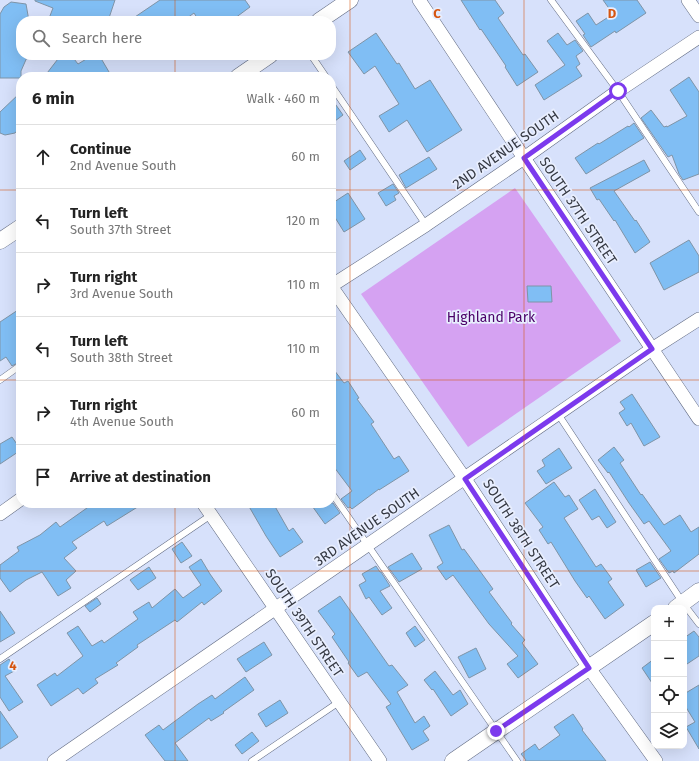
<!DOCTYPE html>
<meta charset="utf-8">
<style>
body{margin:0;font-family:"Fira Sans",sans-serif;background:#f6f6f6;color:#222}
.controls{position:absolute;right:12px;bottom:12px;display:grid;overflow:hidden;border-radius:8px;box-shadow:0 4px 16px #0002}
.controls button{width:36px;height:36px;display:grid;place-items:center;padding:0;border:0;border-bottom:1px solid #e0e0e0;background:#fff;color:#222;font:20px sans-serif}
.stop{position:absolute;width:12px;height:12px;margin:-9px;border:3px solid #7c3aed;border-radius:50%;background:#fff}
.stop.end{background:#7c3aed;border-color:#fff;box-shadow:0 1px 4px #0008}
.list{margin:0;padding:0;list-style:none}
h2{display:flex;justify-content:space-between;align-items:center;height:52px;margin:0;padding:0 16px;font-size:17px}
h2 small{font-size:13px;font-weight:400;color:#767676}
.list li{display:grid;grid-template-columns:26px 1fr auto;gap:12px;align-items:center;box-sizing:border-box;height:64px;padding:0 16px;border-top:1px solid #e0e0e0}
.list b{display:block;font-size:15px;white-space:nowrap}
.list p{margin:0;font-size:13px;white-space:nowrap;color:#767676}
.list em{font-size:13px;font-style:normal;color:#767676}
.icon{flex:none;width:22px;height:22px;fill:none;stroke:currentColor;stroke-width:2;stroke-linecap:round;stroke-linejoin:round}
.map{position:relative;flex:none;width:699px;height:761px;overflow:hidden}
.search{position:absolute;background:#fff;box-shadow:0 4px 16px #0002;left:16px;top:16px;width:320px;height:44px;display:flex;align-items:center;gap:10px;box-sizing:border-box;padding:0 14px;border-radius:16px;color:#767676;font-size:15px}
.panel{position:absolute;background:#fff;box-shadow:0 4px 16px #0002;left:16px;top:72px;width:320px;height:436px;border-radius:16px}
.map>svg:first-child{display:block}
.green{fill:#d5a2f2}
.building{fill:#80bef4;stroke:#7f94a7}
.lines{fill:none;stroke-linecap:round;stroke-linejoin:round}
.service-casing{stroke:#626b82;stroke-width:7}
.minor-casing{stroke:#626b82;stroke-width:14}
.tertiary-casing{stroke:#626b82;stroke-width:17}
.service{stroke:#fff;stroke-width:6}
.minor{stroke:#fff;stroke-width:13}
.tertiary{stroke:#fff;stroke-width:16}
.route{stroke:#7c3aed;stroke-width:5}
.grid{fill:none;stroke:#d65611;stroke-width:1;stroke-opacity:0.55}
.labels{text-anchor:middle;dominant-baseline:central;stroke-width:3.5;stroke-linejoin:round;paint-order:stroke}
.street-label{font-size:14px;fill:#343842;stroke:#e8eefe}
.park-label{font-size:14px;fill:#4b0168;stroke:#e8eefe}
.grid-label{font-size:13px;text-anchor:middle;font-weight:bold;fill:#d65611;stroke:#e8eefe;stroke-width:3.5;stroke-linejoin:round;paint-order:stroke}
</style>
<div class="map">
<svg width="699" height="761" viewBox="0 0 699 761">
<rect width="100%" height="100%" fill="#d7e1fb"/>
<!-- green -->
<path class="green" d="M515 188 621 341 468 447 361 294Z"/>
<!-- building -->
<g class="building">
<path d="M35 0H115L108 21H48L53 8 35 1Z"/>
<path d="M160 0H245L250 7 231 21H199L194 13 183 21H129Z"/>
<path d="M461 0H495L504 13 498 18 523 55 525 54 538 72 517 86 505 67 506 66 481 29 480 30Z"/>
<path d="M603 0H637L646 13 616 33 615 31 591 47 583 35 585 34 576 21 588 13 596 25 613 14Z"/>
<path d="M11 2 26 4 29 21H21V55H28L21 71V78H0V14L4 7Z"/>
<path d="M376 33 397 64 399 63 415 89 430 80 462 130 427 152 407 120 389 132 379 116 399 104 375 66 364 74 348 52Z"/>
<path d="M558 33 567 45 575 40 583 51 576 56 580 64 576 67 582 76 544 100 535 85 565 65 547 41Z"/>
<path d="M61 55H71L78 64 93 55H99L112 77H44Z"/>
<path d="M689 77 699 92V174L683 180 679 174 672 155 668 157 641 118 651 110 664 127 667 126V127L687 116 670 90Z"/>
<path d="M21 92V126L15 133 5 135 0 133V112Z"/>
<path d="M331 98 343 115 331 124Z"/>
<path d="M634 123 644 138 586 174 575 158 598 143 599 144 628 126 629 127Z"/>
<path d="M360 150 366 159 350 170 344 161Z"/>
<path d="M429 157 437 169 406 188 399 175Z"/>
<path d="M644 160 650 171 614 191 635 221 636 220 650 242 635 253 615 220 614 221 599 199 597 200 590 188Z"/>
<path d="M393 184 399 193 394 196 396 200 386 206 378 193Z"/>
<path d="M348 193 365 219 344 232 331 211V204Z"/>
<path d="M689 240 699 256V272L664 290 650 263Z"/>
<path d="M527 286H551L552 302H528Z"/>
<path d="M21 308V361L12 366 6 357 0 361V322Z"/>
<path d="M331 366 344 383 348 381 359 398 357 399 374 422 371 424 394 459 399 456 409 471 379 490V489L352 509 350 507 348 508 341 499 352 491 331 463Z"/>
<path d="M632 394 660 437 644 446 631 423 627 426 619 413 625 409 620 402Z"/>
<path d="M12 437 21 450 0 464V444Z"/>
<path d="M614 447 624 460 620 463 641 495 642 494 664 525 680 515 691 532 699 527V554L674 573 673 571 669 573 659 559 671 551 649 521 644 524 629 503 609 472 608 473 598 460Z"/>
<path d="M559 448 572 468 546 484 537 471 545 466 542 460Z"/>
<path d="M554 482 565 497 569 495 578 509 564 518 596 567 601 564 612 579 608 582 624 605 605 619 589 596 587 598 575 581 551 542 548 544 539 530 543 527 525 503Z"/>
<path d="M595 489 616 522 607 528 599 516 592 520 579 500Z"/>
<path d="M94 503H144L107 526 104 521 72 542 77 548 64 558 76 571 66 580 71 588 58 596 42 572 26 580 10 592 0 578V565L19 551 17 547 40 535 56 522 60 527Z"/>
<path d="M247 503H273L289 531 293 528 303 542 280 557 266 536Z"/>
<path d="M310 503H333L340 513 325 524Z"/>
<path d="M449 525 462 550 464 549 493 589 489 592 512 623 511 624 525 640 522 643 538 664 518 678 507 664 518 656 489 624 453 575 446 580 437 567 443 563 429 535Z"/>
<path d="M182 542 192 556 181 563 172 549Z"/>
<path d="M412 553 422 569 399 582 388 567Z"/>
<path d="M201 559 210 574 222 591 204 605 202 602 177 622 175 620 137 645 138 647 116 663 118 665 95 679 98 683 83 694 78 688 51 706 37 685 55 673 57 676 83 656 67 633 78 626 92 646 102 640 104 643 138 619 133 612 149 602 152 608 175 589 183 598 201 585 189 567Z"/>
<path d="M650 562 661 578 646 587 636 570Z"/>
<path d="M376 566 380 572H381L390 586 380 591 392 608 382 615 369 597 366 599 359 585 366 581 362 574Z"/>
<path d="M149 567 156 578 138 590 130 580Z"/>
<path d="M340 596 389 666 392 665 408 685 397 692 415 723 424 716 430 726 423 731 429 740 412 750 386 707 391 704 367 672 358 677 348 663 349 662 332 637 335 634 318 611Z"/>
<path d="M97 598 101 604 90 612 85 606Z"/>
<path d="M0 611 15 633 0 642Z"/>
<path d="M415 626 425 640 415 647 406 633Z"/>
<path d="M694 631 699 637V656L684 666V638Z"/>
<path d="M264 642 272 655 246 672 237 659Z"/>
<path d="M476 648 486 669 469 678 458 657Z"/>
<path d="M9 659 16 670 5 676 23 702 9 711 0 697V665Z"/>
<path d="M654 659V686L642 668Z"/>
<path d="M435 671 453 695 460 690 468 704 451 716 433 689 432 690 424 680Z"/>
<path d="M245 677 254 690 223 712 224 713 211 721 209 718 175 743 188 761H165L145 735 159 725 163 730 198 704 212 695 215 699Z"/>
<path d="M699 685V749L686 727 695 722 684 704V694Z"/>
<path d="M280 700 288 713 266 727 258 714Z"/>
<path d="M0 711 18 737 0 749Z"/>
<path d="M573 714 583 729 582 730 606 761H525L526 760 521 754 535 744 539 750 560 735 554 727Z"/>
<path d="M252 732 259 741 242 754 235 745Z"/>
</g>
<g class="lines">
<defs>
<g id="service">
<path d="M551 0 618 91 699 212"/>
<path d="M311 55 326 77"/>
<path d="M331 85 426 225"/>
<path d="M0 380 21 365"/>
<path d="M558 414 683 603 699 624"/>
<path d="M331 492 517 761"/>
<path d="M0 659 211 515"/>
<path d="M252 761 339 702"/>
</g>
<g id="minor">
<path d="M419 0 524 158 699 419"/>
<path d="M688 0 699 16"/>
<path d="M331 286 465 479 589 668 656 761"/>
<path d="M331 286 426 225 524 158 618 91 699 37"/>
<path d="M203 503 380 761"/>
<path d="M0 514 21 499"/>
<path d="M54 761 652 349 699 319"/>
</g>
<g id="tertiary">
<path d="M319 21 350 0"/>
<path d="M238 77 270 55"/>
<path d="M0 241 21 227"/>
<path d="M676 608 699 591"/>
<path d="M453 761 654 623"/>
</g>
</defs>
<!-- service casing -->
<use href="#service" class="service-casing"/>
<!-- minor casing -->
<use href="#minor" class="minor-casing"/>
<!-- tertiary casing -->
<use href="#tertiary" class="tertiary-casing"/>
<!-- service -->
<use href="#service" class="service"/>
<!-- minor -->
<use href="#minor" class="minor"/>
<!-- tertiary -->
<use href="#tertiary" class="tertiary"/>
</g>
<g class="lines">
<!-- route -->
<path class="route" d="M496 731 589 668 465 479 652 349 524 158 618 91"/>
</g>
<!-- grid -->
<path class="grid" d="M175 0V21M350 0V761M524 0V761M175 55V77M0 190H21M331 190H699M0 380H21M331 380H699M175 503V761M0 571H699"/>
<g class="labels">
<!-- street labels -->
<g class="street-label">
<text transform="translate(506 150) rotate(-35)">2ND AVENUE SOUTH</text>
<text transform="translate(578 211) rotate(56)">SOUTH 37TH STREET</text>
<text transform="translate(367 527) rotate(-35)">3RD AVENUE SOUTH</text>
<text transform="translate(521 534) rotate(57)">SOUTH 38TH STREET</text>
<text transform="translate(304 623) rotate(56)">SOUTH 39TH STREET</text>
</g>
<!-- park labels -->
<g class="park-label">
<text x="491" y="317">Highland Park</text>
</g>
</g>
<g class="grid-label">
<text x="437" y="18">C</text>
<text x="612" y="18">D</text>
<text x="13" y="670">4</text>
</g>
</svg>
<div class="controls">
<button>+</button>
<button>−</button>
<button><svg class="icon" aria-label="locate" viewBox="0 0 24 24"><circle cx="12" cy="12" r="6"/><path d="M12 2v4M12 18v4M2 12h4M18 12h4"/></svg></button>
<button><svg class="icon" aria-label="layers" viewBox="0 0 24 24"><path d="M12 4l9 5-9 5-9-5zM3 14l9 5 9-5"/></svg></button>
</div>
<div class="stop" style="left:618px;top:91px"></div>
<div class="stop end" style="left:496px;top:731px"></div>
<div class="search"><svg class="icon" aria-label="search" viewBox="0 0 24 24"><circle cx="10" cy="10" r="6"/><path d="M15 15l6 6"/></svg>Search here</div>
<section class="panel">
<h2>6 min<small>Walk · 460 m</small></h2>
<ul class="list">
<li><svg class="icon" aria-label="ahead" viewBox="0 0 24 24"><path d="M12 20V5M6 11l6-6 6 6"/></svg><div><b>Continue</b><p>2nd Avenue South</p></div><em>60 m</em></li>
<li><svg class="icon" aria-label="left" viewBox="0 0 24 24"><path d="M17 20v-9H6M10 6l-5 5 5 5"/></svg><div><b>Turn left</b><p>South 37th Street</p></div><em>120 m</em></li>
<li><svg class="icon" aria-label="right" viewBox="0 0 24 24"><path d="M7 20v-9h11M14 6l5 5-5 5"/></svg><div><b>Turn right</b><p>3rd Avenue South</p></div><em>110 m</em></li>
<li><svg class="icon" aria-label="left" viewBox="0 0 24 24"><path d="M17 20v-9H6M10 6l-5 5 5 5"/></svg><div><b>Turn left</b><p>South 38th Street</p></div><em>110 m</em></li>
<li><svg class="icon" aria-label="right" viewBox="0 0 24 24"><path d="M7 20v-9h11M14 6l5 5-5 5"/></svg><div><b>Turn right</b><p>4th Avenue South</p></div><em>60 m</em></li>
<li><svg class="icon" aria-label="arrive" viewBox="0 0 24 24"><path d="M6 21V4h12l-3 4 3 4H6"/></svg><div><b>Arrive at destination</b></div></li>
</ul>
</section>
</div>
